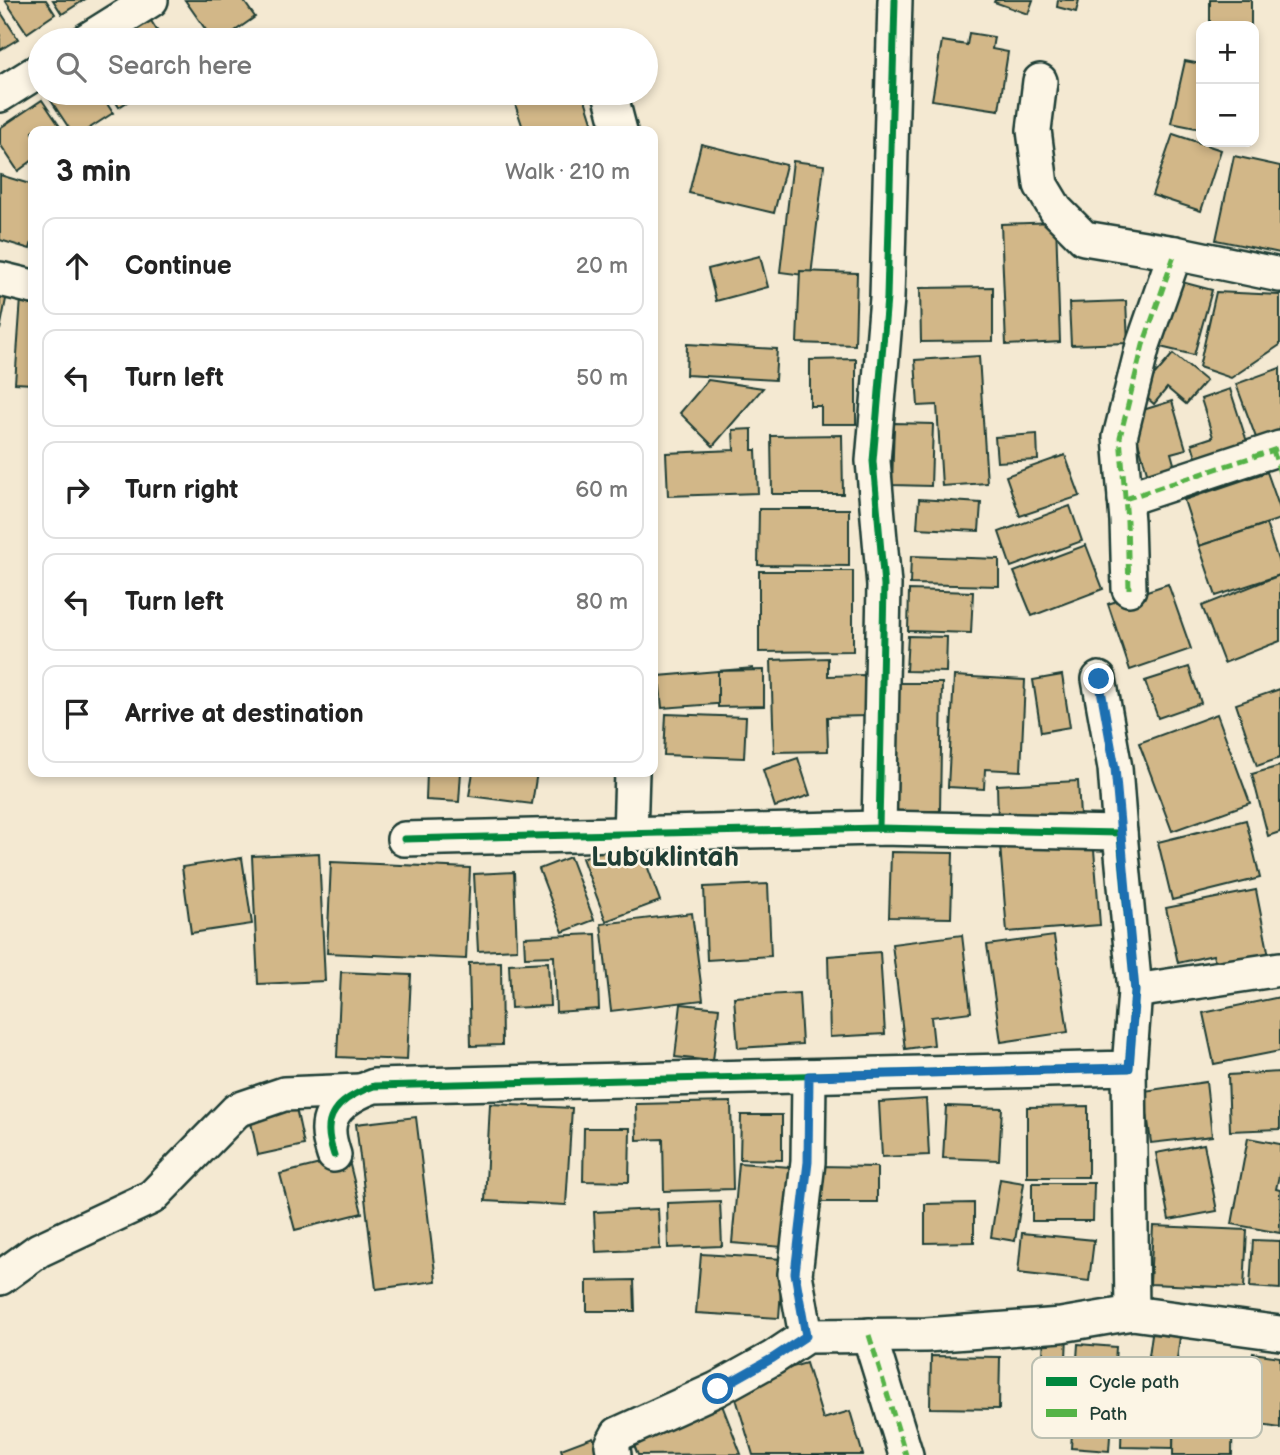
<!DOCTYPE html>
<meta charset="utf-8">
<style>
body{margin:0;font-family:"Balsamiq Sans",sans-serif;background:#f2f2f2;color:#222}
.controls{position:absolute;right:21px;top:21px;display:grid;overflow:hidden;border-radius:14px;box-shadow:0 4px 10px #0003}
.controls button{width:63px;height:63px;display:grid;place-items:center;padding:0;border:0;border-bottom:2px solid #e0e0e0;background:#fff;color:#222;font:35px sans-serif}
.stop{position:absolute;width:21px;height:21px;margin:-16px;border:5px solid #1f6fb2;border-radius:50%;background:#fff}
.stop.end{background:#1f6fb2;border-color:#fff;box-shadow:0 2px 7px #0008}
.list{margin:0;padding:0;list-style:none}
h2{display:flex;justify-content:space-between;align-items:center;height:91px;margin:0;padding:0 28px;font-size:30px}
h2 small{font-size:23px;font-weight:400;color:#767676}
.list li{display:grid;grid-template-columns:46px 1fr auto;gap:21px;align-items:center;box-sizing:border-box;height:98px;margin:0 14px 14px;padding:0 14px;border:2px solid #e0e0e0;border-radius:14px}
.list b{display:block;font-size:26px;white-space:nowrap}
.list em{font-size:23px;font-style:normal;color:#767676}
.icon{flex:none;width:38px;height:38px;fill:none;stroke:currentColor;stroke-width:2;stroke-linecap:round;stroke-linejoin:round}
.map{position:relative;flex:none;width:1280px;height:1455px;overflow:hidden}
.search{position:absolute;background:#fff;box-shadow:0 4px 10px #0003;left:28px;top:28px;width:630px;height:77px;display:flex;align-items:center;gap:18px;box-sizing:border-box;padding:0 24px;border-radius:38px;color:#767676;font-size:26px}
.panel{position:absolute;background:#fff;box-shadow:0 4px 10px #0003;left:28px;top:126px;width:630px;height:651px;border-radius:14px}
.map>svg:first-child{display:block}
.building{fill:#d2b788;stroke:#1f3d34;stroke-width:2}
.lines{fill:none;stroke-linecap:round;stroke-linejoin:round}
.street-casing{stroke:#1f3d34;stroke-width:38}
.street{stroke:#fcf5e5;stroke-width:33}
.quiet{stroke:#55b346;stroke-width:5;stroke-dasharray:10 5;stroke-linecap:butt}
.cycleway-casing{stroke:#fcf5e5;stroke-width:11}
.cycleway{stroke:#00873e;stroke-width:7}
.route{stroke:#1f6fb2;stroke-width:9}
.labels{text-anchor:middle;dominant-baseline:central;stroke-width:5;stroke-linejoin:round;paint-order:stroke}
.quarter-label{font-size:28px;font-weight:bold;fill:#1f3d34;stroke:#fcf5e5}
.key{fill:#fcf5e5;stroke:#babeb0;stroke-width:2}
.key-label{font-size:19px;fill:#1f3d34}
</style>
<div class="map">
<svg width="1280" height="1455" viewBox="0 0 1280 1455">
<rect width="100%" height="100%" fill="#f4e9d2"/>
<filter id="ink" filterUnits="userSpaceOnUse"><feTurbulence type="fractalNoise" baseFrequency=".0143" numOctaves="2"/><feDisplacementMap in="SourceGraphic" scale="14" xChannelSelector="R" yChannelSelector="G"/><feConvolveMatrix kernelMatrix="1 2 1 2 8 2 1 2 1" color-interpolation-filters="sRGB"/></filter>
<g filter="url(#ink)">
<!-- building -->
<g class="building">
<path d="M5 0H46L55 14 27 33Z"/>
<path d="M53 0H84L62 14Z"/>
<path d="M185 0H243L255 17 222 40H213Z"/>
<path d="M995 0H1033L1028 14 994 2Z"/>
<path d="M1058 0H1079L1076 12 1057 7Z"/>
<rect x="1210" y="0" width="41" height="26"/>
<path d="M0 11 18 39 0 50Z"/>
<path d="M148 16 163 40H127L122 31Z"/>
<path d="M969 33 994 37 992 49 1008 52 999 110 932 100 942 41 967 45Z"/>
<path d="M1185 61 1201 64V129L1171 123Z"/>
<path d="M46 93H100L113 113 85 131H71Z"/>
<path d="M110 93H141L119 107Z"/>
<path d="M541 93H583L595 131H524L514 101Z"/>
<path d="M42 100 63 131H33V160L18 171 0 144V128Z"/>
<path d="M1173 134 1221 150 1201 211 1152 195Z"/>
<path d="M701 144 786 165 774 213 689 193Z"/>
<path d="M1234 156 1280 166V253L1216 240Z"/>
<path d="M793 161 824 165 811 276 780 272Z"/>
<path d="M0 175 33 185V238L30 249 0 240Z"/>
<path d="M1056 222 1060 342 1006 345 1001 224Z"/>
<path d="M760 256 768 287 716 301 708 269Z"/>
<path d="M800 271 857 273 855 345 797 343Z"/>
<path d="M1174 280 1212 290 1194 355 1156 346Z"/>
<path d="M0 287 8 289 0 330Z"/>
<path d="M993 287V341L921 342 920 288Z"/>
<path d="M1216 292 1280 295V345L1231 378 1199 367Z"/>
<path d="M21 298 33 299V384L15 383Z"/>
<path d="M1126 301 1128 343 1071 345 1069 303Z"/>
<path d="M687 344 777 349 775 380 686 375Z"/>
<path d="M1173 354 1206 381 1186 404 1167 388 1154 404 1140 392Z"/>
<path d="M979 356 987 483 942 486 937 405 918 406 915 360Z"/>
<path d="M856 359V424H821V406H810V360Z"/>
<path d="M1280 368V435L1258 443 1236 384Z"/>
<path d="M708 380 763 388 713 446 680 413Z"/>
<path d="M1230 389 1249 448 1198 464 1192 444 1213 437 1201 399Z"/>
<path d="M1172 401 1186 449 1171 453 1178 478 1151 486 1130 414Z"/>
<path d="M894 423 933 424 931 486 892 485Z"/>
<path d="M752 429V450H756L758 493 668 496 666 453 734 450 733 430Z"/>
<path d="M1037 434 1038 460 997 462 995 437Z"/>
<path d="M842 435 843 494H772L771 436Z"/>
<path d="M1065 455 1080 496 1020 516 1006 476Z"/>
<path d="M1267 472 1280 509V519L1199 546 1184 500Z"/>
<path d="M919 499 981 503 979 531 917 528Z"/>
<path d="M1070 506 1082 541 1011 567 999 532Z"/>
<path d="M759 509H849V566L758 565Z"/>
<path d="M1266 524 1280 566V575L1216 596 1199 546Z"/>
<path d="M1086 545 1103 589 1032 616 1014 572Z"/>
<path d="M911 556 999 559V586L910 584Z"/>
<path d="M759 571H853V651L759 652Z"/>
<path d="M1280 575V641L1224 663 1202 606Z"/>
<path d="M1168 584 1191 649 1130 670 1108 604Z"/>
<path d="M909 590 973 592 971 633 908 631Z"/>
<path d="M908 636 947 637 946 672 906 671Z"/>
<path d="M828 658V676L864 675 866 716 827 717 828 751 774 752 771 660Z"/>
<path d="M1189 667 1201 703 1158 718 1145 681Z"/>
<path d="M753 668 756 701 662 708 659 676Z"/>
<path d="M764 670V706L718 707V671Z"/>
<path d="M1062 675 1070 727 1041 732 1033 680Z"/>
<path d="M954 676 1025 680 1021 771 985 769 984 789 948 787Z"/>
<path d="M898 683H942L940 811H897Z"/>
<path d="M1280 689V758L1257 766 1236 704Z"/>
<path d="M666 714 746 717 744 758 664 755Z"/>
<path d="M1217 714 1250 803 1172 831 1139 743Z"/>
<path d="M798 758 810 795 775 807 763 770Z"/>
<path d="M1280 766V832L1268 836 1252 774Z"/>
<path d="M427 772H461L459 802 426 800Z"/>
<path d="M473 772H537L532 804 469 796Z"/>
<path d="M1078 781 1080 816 998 820 997 785Z"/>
<path d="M1246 820 1260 878 1172 900 1158 842Z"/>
<path d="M1093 837 1100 925 1007 932 1000 845Z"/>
<path d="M637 838 660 901 606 921 582 858Z"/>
<path d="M891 852 953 853 951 918 889 917Z"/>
<path d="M319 853 325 981 258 984 252 856Z"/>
<path d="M570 857 594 920 563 932 539 869Z"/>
<path d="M242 858 252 924 191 933 182 867Z"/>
<path d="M331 862 470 868 466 959 327 953Z"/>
<path d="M514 872 517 949 478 951 474 874Z"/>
<path d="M768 884 771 956 707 960 704 887Z"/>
<path d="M1256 890 1269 956 1216 967 1213 955 1178 963 1166 908Z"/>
<path d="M692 913 703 1000 611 1011 601 924Z"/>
<path d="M596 934 599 1009 556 1012 554 956 525 957 524 937Z"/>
<path d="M962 935 971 1012 931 1017 934 1045 905 1049 892 944Z"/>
<path d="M1054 936 1068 1032 1001 1042 987 945Z"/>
<path d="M880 952 885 1034 830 1037 828 956Z"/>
<path d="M501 962 502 1045 471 1046 469 963Z"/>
<path d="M548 962 550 1006 511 1008 509 964Z"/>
<path d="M341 972 411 975 407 1060 337 1057Z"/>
<path d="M799 993 802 1044 738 1048 734 997Z"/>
<path d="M1280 997V1051L1214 1064 1203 1013Z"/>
<path d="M681 1004 719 1008 713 1061 675 1057Z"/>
<path d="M1280 1072V1129L1230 1131 1228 1075Z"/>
<path d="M1206 1082 1212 1136 1151 1143 1144 1091Z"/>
<path d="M926 1099 929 1155 882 1157 879 1102Z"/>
<path d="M731 1102 733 1189 664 1191 663 1139 637 1140 636 1104Z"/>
<path d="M490 1104 572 1108 566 1205 485 1201Z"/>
<path d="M946 1106 1002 1108 999 1160 943 1158Z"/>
<path d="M1088 1106V1177H1027V1107Z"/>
<path d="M296 1108 304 1145 258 1155 250 1118Z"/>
<path d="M741 1115H782V1160L740 1159Z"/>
<path d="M416 1117 436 1281 376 1289 356 1124Z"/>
<path d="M584 1128H630L629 1182 583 1181Z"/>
<path d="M1248 1138 1280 1144V1171L1276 1189 1280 1190V1233L1232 1224Z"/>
<path d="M1204 1144 1217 1211 1169 1220 1156 1153Z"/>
<path d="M348 1157 362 1213 295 1230 280 1174Z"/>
<path d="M739 1163 790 1167 783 1247 732 1243Z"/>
<path d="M818 1166 877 1167V1202H818Z"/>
<path d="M1000 1179 1024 1183 1015 1241 991 1237Z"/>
<path d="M1032 1183H1094L1093 1221H1032Z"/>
<path d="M720 1201 722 1246 668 1248 667 1203Z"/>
<path d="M974 1203V1242L925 1243V1204Z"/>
<path d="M658 1209 660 1249 596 1252 594 1212Z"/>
<path d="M1153 1226 1247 1230 1244 1288 1150 1284Z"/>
<path d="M1022 1233 1094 1240 1089 1281 1018 1273Z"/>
<path d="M1253 1240 1280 1241V1289L1250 1287Z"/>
<path d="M701 1254 783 1259 779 1318 696 1313Z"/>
<path d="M634 1280 635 1311H587V1281Z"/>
<path d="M1044 1333 1067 1334 1066 1359 1043 1357Z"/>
<path d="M1152 1334 1180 1337 1176 1367 1148 1363Z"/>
<path d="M1078 1344 1116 1347 1109 1451 1071 1448Z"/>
<path d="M1253 1353 1280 1357V1428L1241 1422Z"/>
<path d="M931 1356 1000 1357 999 1409 930 1408Z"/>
<path d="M806 1363 823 1419 850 1411 863 1455H753L732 1385Z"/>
<path d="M1123 1374 1175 1375 1173 1448 1121 1447Z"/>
<path d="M1174 1392 1233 1394 1232 1455H1173Z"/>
<path d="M722 1405 741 1454 638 1455 632 1440Z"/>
<path d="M593 1437 600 1455H563L561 1449Z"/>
</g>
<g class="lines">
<defs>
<g id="street">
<path d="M87 40 151 0"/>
<path d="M1040 81 1034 130 1041 185 1056 210 1084 238 1175 253 1280 275"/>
<path d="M610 93 620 131"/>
<path d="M0 95 40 70"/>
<path d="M0 279 33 287"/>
<path d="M1125 499 1280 448"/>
<path d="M1129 589 1127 521 1120 437 1143 345 1175 253"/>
<path d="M1099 679 1115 768 1120 833"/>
<path d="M879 828 884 585 873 461 887 298 895 0"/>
<path d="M630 835 632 772"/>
<path d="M1135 991 1280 969"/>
<path d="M334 1155C332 1148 329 1140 329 1132 327 1107 354 1093 374 1086L1129 1068 1135 991 1120 833 879 828 404 839"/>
<path d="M0 1278 39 1250 152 1197 237 1110 284 1094 359 1091"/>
<path d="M1132 1313 1280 1333"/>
<path d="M869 1335 906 1455"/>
<path d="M806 1336 795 1274 808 1162 809 1076"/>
<path d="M614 1455 612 1445 618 1434 717 1389 773 1358 806 1336 926 1335 1061 1325 1132 1313 1129 1068"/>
</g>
</defs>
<!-- street casing -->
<use href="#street" class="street-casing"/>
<!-- street -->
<use href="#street" class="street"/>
<!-- quiet -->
<g class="quiet">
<path d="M1273 450 1280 473"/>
<path d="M1125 499 1280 448"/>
<path d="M1129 589 1127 521 1120 437 1143 345 1175 253"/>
<path d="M1099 679 1115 768 1120 833"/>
<path d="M869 1335 906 1455"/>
<path d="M806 1336 795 1274 808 1162 809 1076"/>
</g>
<defs>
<g id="cycleway">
<path d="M879 828 884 585 873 461 887 298 895 0"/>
<path d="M334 1155C332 1148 329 1140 329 1132 327 1107 354 1093 374 1086L1129 1068 1135 991 1120 833 879 828 404 839"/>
</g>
</defs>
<!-- cycleway casing -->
<use href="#cycleway" class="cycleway-casing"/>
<!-- cycleway -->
<use href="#cycleway" class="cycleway"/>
</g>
</g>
<g class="lines" filter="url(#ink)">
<!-- route -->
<path class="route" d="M718 1389 773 1358 806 1336 795 1273 808 1162 809 1076 1129 1068 1135 991 1115 768 1099 679"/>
</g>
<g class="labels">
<!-- quarter labels -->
<g class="quarter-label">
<text x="665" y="857">Lubuklintah</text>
</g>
</g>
<!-- legend -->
<rect x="1032" y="1357" width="230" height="81" rx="10" class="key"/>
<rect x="1046" y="1377" width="31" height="9" fill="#00873e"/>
<rect x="1046" y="1409" width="31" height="8" fill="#55b346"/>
<g class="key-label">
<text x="1089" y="1388">Cycle path</text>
<text x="1089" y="1420">Path</text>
</g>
</svg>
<div class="controls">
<button>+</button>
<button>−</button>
</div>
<div class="stop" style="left:718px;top:1389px"></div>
<div class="stop end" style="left:1099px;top:679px"></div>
<div class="search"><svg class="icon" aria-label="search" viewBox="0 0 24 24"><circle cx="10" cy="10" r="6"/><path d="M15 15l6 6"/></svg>Search here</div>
<section class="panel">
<h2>3 min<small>Walk · 210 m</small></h2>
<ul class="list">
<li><svg class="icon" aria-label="ahead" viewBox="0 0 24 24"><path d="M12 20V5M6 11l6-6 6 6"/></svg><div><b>Continue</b></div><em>20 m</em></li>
<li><svg class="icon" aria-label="left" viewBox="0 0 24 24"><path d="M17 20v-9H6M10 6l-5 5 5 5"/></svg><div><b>Turn left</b></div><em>50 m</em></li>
<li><svg class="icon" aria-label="right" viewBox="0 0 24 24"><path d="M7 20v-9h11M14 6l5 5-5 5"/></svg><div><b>Turn right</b></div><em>60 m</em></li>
<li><svg class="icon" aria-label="left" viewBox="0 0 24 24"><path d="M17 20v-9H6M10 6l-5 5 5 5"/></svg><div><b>Turn left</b></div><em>80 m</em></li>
<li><svg class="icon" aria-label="arrive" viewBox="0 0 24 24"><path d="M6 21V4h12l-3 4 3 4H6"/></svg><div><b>Arrive at destination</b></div></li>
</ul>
</section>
</div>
